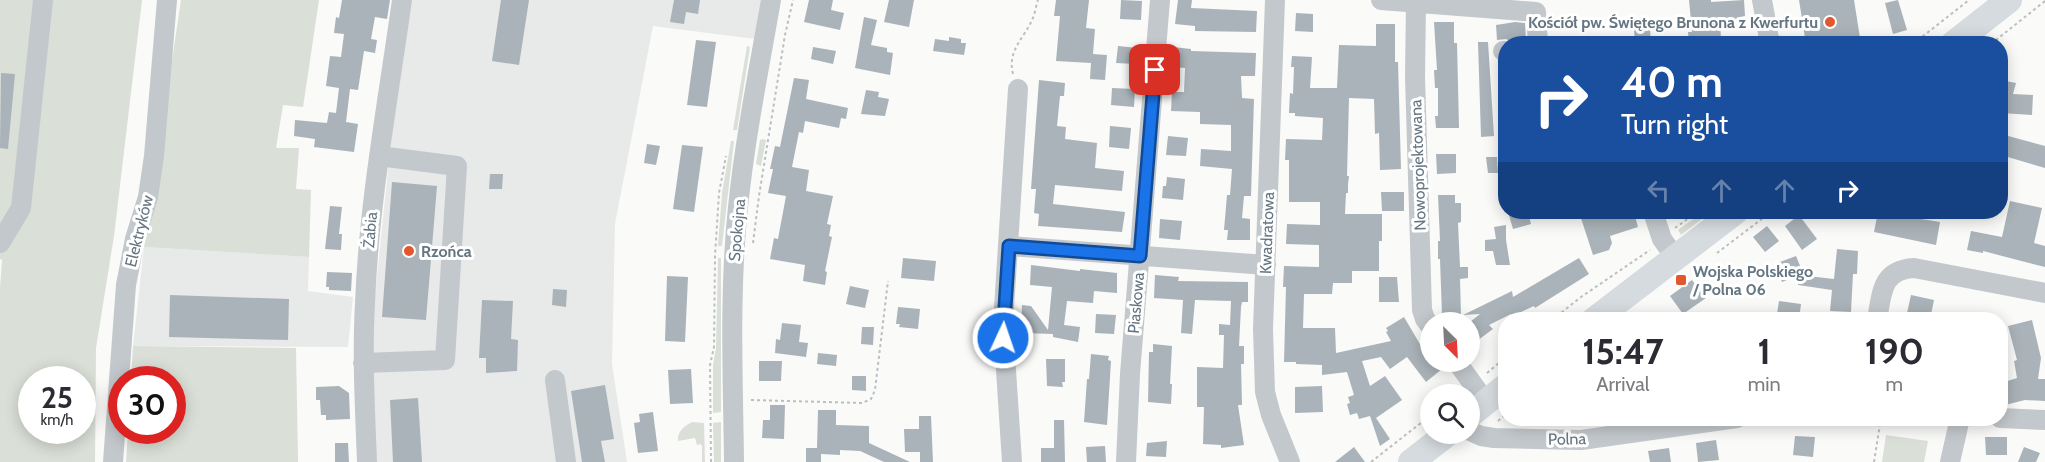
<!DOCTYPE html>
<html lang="en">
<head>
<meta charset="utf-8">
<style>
  body { margin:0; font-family:Cabin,sans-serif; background:#f7f7f7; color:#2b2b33; height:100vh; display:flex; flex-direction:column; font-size:22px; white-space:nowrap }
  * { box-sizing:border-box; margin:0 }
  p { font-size:20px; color:#7c7c81 }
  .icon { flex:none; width:33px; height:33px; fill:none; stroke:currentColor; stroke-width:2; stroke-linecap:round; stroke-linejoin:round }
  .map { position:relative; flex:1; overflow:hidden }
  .sheet { position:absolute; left:1498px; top:312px; width:510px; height:114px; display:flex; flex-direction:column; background:#fff; border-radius:24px; box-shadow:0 3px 15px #0003 }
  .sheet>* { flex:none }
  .banner { position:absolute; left:1498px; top:36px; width:510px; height:183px; border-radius:24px; box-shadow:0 3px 15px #0003; background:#1a4fa0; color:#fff; overflow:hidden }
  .needle { width:39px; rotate:156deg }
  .fabs { position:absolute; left:1420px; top:312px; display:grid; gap:12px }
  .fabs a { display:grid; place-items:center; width:60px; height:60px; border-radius:50%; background:#fff; box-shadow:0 3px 15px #0003; font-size:30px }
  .speed { position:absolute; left:18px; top:366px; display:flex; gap:12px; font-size:30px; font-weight:700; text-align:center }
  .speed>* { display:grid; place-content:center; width:78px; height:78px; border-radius:50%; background:#fff; box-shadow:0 3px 15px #0003; line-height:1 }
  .speed small { font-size:15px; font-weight:400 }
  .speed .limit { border:9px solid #d22; background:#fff; color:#111 }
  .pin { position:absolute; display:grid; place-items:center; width:51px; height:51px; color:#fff; margin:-26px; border-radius:12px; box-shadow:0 3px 9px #0006 }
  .me { position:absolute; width:66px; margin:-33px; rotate:3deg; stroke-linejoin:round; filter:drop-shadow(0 0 4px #0008) }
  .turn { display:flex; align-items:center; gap:21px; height:126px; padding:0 24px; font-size:27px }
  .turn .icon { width:78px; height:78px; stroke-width:2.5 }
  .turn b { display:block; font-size:42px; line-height:51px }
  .lanes { display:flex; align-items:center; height:57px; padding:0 24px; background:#0003; justify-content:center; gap:30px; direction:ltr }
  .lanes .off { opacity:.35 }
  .eta { display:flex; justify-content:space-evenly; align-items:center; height:102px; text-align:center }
  .eta b { font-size:36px; font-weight:800; line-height:42px }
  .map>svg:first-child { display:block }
  .built { fill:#e8e9e9 }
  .green { fill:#dadfd7; fill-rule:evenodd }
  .building { fill:#aab3b9 }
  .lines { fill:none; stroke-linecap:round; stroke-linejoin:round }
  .path { stroke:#bbbfc2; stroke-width:2; stroke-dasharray:3 3; stroke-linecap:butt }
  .minor { stroke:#c3c8cc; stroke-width:20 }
  .major { stroke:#d6dbdf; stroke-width:26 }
  .route-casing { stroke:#114b97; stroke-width:15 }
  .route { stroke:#1a73e8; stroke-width:10 }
  .poi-dot { fill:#e4572e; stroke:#fff; stroke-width:2 }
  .labels { text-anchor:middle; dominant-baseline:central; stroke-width:6; stroke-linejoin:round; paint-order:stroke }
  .poi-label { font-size:16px; font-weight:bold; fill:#657683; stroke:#fff; text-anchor:start }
  .street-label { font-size:16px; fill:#657683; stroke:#fff }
</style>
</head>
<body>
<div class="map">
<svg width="2045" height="462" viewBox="0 0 2045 462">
  <rect width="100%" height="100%" fill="#fafaf8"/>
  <path class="built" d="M412 0H761L755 39 653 26 615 224 612 364 627 462H374L369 353 392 132Z
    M144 247 309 257 308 291 353 297 348 347 133 346Z"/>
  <path class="green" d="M0 0H142L114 236 96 348 95 462H0V288L2 260 0 259ZM32 380H82V430H32Z
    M181 0H319L303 107 283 105 276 148H299L296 189 311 190 309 257 144 247Z
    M747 46 750 47 737 130H733Z
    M763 139 766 140 761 166 756 164 760 140Z
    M731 141H734L722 246H718L722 193Z
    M1703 212H1711L1681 235 1678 230Z
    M718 258H721V412L713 413V365L716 348Z
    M133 346 296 348 298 462H126L128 431 172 430V380L131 379Z
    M692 422 704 423 705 462H702V446L701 444 697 445 695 438 678 441C677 431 685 426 692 422Z
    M721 422V462H714L713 423Z
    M1886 435 1928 441 1924 462H1882Z"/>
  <path class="building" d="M342 0H390L387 19 375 17 371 39 377 40 375 53 364 51 358 90 350 89 346 122 358 124 354 152 314 147 315 139 294 136 295 120 327 123 329 112 336 113 339 88 326 86 330 56 341 57 344 34 334 33 336 17 339 18Z
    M501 0H529L519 65 492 61Z
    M674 0H700L698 14 686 12 684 24 670 22Z
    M809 0H833L831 10 844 13 840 30 804 22Z
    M889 0H914L909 27 884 22Z
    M1056 0H1089L1086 28 1095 29 1093 54 1107 55 1105 80 1090 79 1091 63 1056 61 1060 16H1054Z
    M1121 0 1142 1 1141 20 1120 19Z
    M1178 0H1192L1191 8 1257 11 1256 32 1195 31V26L1175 24Z
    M1689 0H1711V2L1744 0 1745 16 1740 17V19L1720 21 1721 40 1706 41V44H1689L1688 32H1692Z
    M1799 0H1854L1861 44H1806Z
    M1898 0 1907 30 1893 34 1885 3Z
    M1296 13 1313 14V32L1295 31Z
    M864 17 877 20 871 45 887 48V52L893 53 890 75 855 68Z
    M1434 22H1454V43H1457L1459 128H1436L1435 116H1438V88H1435L1434 70H1437Z
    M1515 22 1525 23 1526 42 1514 43 1506 39 1497 40 1496 25Z
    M1376 24H1395V62H1398L1401 169 1380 170 1379 133 1375 134 1374 99 1349 98 1347 176H1349L1348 184V193H1346L1345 214H1382V241H1379V271H1352V283H1333L1332 294H1304L1303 328H1335L1336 353 1391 341 1386 332 1388 331 1386 328 1404 317 1427 356 1430 354 1431 356V362H1436L1442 369 1426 382 1407 357 1390 369 1381 357 1362 361 1370 386 1385 376 1402 400 1376 418 1390 439 1380 446 1370 416 1359 419 1357 413 1350 415 1347 404 1350 403 1348 397 1354 395 1347 372 1322 375V365L1296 364V362H1284L1286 287H1283L1284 266 1319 267V245L1286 244 1287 224 1320 225V202H1289V160H1285L1286 139 1322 140 1323 118 1295 116V113H1289L1290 93 1293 94 1294 67H1291L1292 56 1312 57 1310 88H1337L1339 45 1376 46Z
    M1650 29 1651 44H1635L1634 30Z
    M949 37 961 39V43H966L964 55 933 51 935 39 949 41Z
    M696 40 716 42 707 107 687 105Z
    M1478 42H1488L1494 136 1481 137Z
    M1118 46 1138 48 1136 64 1116 63Z
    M813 47 836 51 833 64 811 59Z
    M1173 47 1191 49V51L1256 53 1255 76H1241L1242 98 1254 99 1251 196H1244L1242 218 1250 219V240H1227L1228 230H1224L1227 195H1230L1232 169 1200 166 1201 149 1231 151V125L1200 124V112L1171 111 1172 92H1184L1185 68 1172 67Z
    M1 73 15 74 8 149 0 148Z
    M794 78 809 80 806 99 848 108 846 119 841 118 839 128 805 121 803 133 799 132 792 167 809 170 806 191 833 196 827 224 831 225 829 236 832 237 825 271 827 272 825 285 803 281 805 265 770 259 774 238 778 239 786 196 768 193 773 169H770L775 146 780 147Z
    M1039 80 1065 83 1064 96H1060L1057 126 1066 127 1065 139 1097 143 1095 168 1124 171 1122 191 1055 185 1053 204 1125 212 1122 232 1038 226 1039 214 1034 213 1036 189H1031Z
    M2001 80 2016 83 2013 94 2033 95 2032 115 2001 113Z
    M1112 88 1135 89 1134 107 1111 105Z
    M866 90 879 92 878 97 889 99 885 116 861 114Z
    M1110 126 1131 128 1129 149 1109 147Z
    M2001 134 2045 146V168L2001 155Z
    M1168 136 1188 138 1186 156 1166 155Z
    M647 144 660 146 656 165 644 163Z
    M682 145 703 147 694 212 673 209Z
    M1436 154H1456V173L1437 174Z
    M1486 157H1497L1498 173H1488Z
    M490 174H503L502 189H489Z
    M1167 177 1185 179 1183 200 1162 198 1163 186H1166Z
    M392 182 437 186 426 320 382 317Z
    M1381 192H1404V211H1382Z
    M1438 195H1455V203H1461V222L1458 223 1460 267H1468V278L1460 279 1461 315H1442L1440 259H1438V241H1440Z
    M2010 201 2042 208 2034 243 2045 246V267L1983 251V253L1967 250 1971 231 2002 237Z
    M330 206 342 207 339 234H342L341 250 325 249Z
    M1508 212H1528L1531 224 1513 229Z
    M1579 212H1614V215L1634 212 1638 227 1610 236 1612 243 1609 250 1593 255Z
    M1878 212 1940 222 1936 245 1874 232Z
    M1799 215 1817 239 1802 250 1785 226Z
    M1160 219 1182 221 1180 240 1159 238Z
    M1506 225V240L1510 265H1496L1493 251H1485V240L1496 239 1494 227Z
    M1767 226 1779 241 1765 252 1753 237Z
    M1837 249 1858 251 1857 274H1853L1851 312 1830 311 1832 290 1798 285 1799 275 1834 279Z
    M1796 256 1803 273 1782 282 1775 264Z
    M903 258 936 261 934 281 901 278Z
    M1579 258 1589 274 1535 308 1534 306 1512 316 1511 314 1489 325 1493 329 1470 346V322L1480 314 1463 315 1512 291 1513 297Z
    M1031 265 1080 271V269L1117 273V293L1094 291 1093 303 1067 301 1064 325 1080 327 1078 342 1053 337V334L1021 333 1022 305 1031 306 1048 330 1052 287 1030 285Z
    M327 272 352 273 351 291 329 290V287H326Z
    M1155 275 1179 277 1178 281 1248 282V302H1242L1241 307 1239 346H1244V364H1241L1242 405H1238L1244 445 1221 448V445L1203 444 1204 407H1197V367L1223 368 1224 335H1219V324L1230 325 1231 301 1195 300 1192 334 1181 333 1183 300 1154 298Z
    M667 276 688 277 685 342 665 341Z
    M1379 277H1397L1399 302H1379Z
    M1692 280 1706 298 1683 314 1670 296Z
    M850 286 869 290 865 308 846 304Z
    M553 289 567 290 566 307 552 305Z
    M170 295 289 299 288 340 169 337Z
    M1911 295 1934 300 1930 320H1912L1913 314 1907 313Z
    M482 300 513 301 511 339 518 340 517 371 486 373V358H479Z
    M1779 301 1801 304 1799 320H1776Z
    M898 307 920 309 918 329 899 327 900 324H896Z
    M1096 314 1116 315 1114 334 1095 333Z
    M2032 320 2041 358 2038 379H2045V401L2025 400 2001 406V383L2017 378 2014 361 2017 360 2008 326Z
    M782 323 801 325 799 342 808 343 806 357 775 353 776 339 780 340Z
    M862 327H874L873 345 861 344Z
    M1153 344 1172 346 1170 384H1172L1171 404 1148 402 1149 352H1153Z
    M818 353 837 355 836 366 817 364Z
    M1091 354 1109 356 1108 360 1111 361 1107 425 1084 422 1087 379H1089Z
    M1046 359H1065V382H1062L1063 387 1047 386Z
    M759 361H782L781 381H759Z
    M691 369 693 403 670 404 668 370Z
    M852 376H866V391L852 390Z
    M605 385 614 439 601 441 605 462H582L571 391Z
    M339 386 349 393 350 419 326 420V415H321L320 400H316V387Z
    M1322 386 1323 412 1295 413V387Z
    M418 398 422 462H393L390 400Z
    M770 405H785L784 439 762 438 763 420H770Z
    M818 410H836V425L869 426V443L910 462H884L860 451 840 450V455L821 454V462H806V448H817Z
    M653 412 658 451 638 453 634 423 640 422 639 414Z
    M919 416H931L933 462H920V452H905L904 429H919Z
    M1054 420H1064L1065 462H1041V448H1054Z
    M1795 436 1815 437 1813 457 1793 455Z
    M1985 437H2007V455H1986Z
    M1716 440 1719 460 1698 462 1696 443Z
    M1167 441 1166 457 1146 456 1147 443Z
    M335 443H348L349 462H335Z
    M1105 446 1106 462H1087L1086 447Z
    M1354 447 1365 462H1335Z
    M2024 447 2040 453 2036 462H2018Z
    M1669 448 1671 462H1650L1648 451Z"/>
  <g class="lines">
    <path class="path" d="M1913 44 1969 0
      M1991 44 2045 1
      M1013 74C1007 50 1024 39 1033 18 1035 13 1036 6 1038 0
      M1675 228 1697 212
      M753 243 759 196 785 35 793 0
      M1717 253 1771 212
      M1552 320 1581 297 1650 250
      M1487 373 1506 357
      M751 400 862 403 871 399 875 390 888 281
      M1905 418 1941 422
      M1498 421 1506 414
      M1752 422 1792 418
      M711 462 710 365 714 347 715 256 719 193 726 156
      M1371 462 1431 415
      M1874 462 1881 418"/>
    <path class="minor" d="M1275 0 1263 329 1265 392 1271 415 1290 462
      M1381 0 1536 12 1538 44
      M1416 0 1415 77 1422 310 1425 319 1431 327
      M1762 0 1770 44
      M1503 51H1506
      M1653 212 1662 239 1675 257
      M0 243 21 208 43 0
      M1009 246 1266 265
      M1877 320C1882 293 1881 270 1914 268L2045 293
      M1457 362 1485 401
      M363 363 445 360 457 166 379 156
      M555 380 566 462
      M2000 418 2045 420
      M1470 431 1481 436 1494 438 1581 440 1737 418
      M113 462 126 285 135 239 148 197 154 156 167 0
      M367 462C365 409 362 356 365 303 369 201 388 101 402 0
      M734 462C733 377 729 292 738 207 745 138 759 69 771 0
      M1012 462 1003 324 1018 89
      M1126 462 1130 374 1160 0
      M1950 462 1960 418"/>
    <path class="major" d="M1953 44 2009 0
      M1594 320 1735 212
      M1470 415 1506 386
      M1411 462 1447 434"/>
  </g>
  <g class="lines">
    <defs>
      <path id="route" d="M1003 338 1009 246 1140 256 1155 70"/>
    </defs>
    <use href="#route" class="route-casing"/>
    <use href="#route" class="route"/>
  </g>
  <g class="poi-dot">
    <circle cx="1830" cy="22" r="6"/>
    <circle cx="409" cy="251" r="6"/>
    <rect x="1675" y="274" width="12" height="12" rx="3"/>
  </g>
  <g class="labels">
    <g class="poi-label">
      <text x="1818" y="22" text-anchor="end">Kościół pw. Świętego Brunona z Kwerfurtu</text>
      <text x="421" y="251">Rzońca</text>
      <text x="1693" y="271">Wojska Polskiego<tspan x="1693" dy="18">/ Polna 06</tspan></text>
    </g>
    <g class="street-label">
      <text transform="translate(1418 165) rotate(-92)">Nowoprojektowana</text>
      <text transform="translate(370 230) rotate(-85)">Żabia</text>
      <text transform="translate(737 230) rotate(-85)">Spokojna</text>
      <text transform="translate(139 231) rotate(-76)">Elektryków</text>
      <text transform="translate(1267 233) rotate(-88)">Kwadratowa</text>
      <text transform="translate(1136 303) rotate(-85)">Piaskowa</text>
      <text transform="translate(1567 439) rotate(-1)">Polna</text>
    </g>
  </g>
</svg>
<div class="fabs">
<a><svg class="needle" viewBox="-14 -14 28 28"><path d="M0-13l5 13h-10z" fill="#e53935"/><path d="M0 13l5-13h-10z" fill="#7c7c81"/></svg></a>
<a><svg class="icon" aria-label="search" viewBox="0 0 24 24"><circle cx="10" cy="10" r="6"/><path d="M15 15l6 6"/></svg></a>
</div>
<div class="speed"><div>25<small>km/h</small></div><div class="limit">30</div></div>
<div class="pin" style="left:1155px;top:70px;background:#d93025"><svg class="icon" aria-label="arrive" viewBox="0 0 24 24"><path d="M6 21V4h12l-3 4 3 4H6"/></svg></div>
<svg class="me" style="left:1003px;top:338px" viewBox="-20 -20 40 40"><circle r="17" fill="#1a73e8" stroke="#fff" stroke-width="3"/><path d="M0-11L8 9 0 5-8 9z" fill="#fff"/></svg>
<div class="banner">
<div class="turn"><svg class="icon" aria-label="right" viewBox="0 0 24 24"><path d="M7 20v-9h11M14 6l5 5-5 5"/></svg><div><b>40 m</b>Turn right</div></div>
<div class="lanes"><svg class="icon off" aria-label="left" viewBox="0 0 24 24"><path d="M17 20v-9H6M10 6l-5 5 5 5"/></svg><svg class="icon off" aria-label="ahead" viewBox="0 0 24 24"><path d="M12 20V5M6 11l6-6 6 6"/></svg><svg class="icon off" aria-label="ahead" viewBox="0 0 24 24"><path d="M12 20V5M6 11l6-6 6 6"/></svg><svg class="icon" aria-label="right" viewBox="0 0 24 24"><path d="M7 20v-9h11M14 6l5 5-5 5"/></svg></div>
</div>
<section class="sheet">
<div class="eta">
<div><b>15:47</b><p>Arrival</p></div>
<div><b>1</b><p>min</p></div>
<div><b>190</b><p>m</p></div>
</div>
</section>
</div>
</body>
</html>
